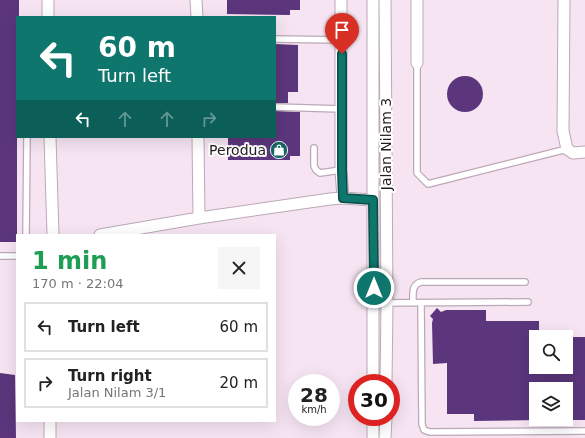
<!DOCTYPE html>
<html lang="en">
<head>
<meta charset="utf-8">
<style>
  body { margin:0; font-family:"DejaVu Sans",sans-serif; background:#f6f6f6; color:#222; height:100vh; display:flex; flex-direction:column; font-size:15px; white-space:nowrap }
  * { box-sizing:border-box; margin:0 }
  p { font-size:13px; color:#767676 }
  .icon { flex:none; width:22px; height:22px; fill:none; stroke:currentColor; stroke-width:2; stroke-linecap:round; stroke-linejoin:round }
  .map { position:relative; flex:1; overflow:hidden }
  .side { position:absolute; left:16px; top:234px; width:260px; height:188px; display:flex; flex-direction:column; background:#fff; border-radius:0px; box-shadow:0 4px 16px #0002 }
  .side>* { flex:none }
  .guide { position:absolute; left:16px; top:16px; width:260px; height:122px; border-radius:0px; box-shadow:0 4px 16px #0002; background:#0f766e; color:#fff; overflow:hidden }
  .controls { position:absolute; left:529px; top:330px; display:grid; gap:8px }
  .controls a { display:grid; place-items:center; width:44px; height:44px; border-radius:0px; background:#fff; box-shadow:0 4px 16px #0002; font-size:20px }
  .speed { position:absolute; left:288px; top:374px; display:flex; gap:8px; font-size:20px; font-weight:700; text-align:center }
  .speed>* { display:grid; place-content:center; width:52px; height:52px; border-radius:50%; background:#fff; box-shadow:0 4px 16px #0002; line-height:1 }
  .speed small { font-size:10px; font-weight:400 }
  .speed .limit { border:6px solid #d22; background:#fff; color:#111 }
  .pin { position:absolute; display:grid; place-items:center; width:34px; height:34px; color:#fff; margin:-41px -17px; border-radius:50% 50% 50% 0; rotate:-45deg; box-shadow:0 0 4px #0007 }
  .pin .icon { rotate:45deg }
  .me { position:absolute; width:44px; margin:-22px; rotate:0deg; stroke-linejoin:round; filter:drop-shadow(0 0 3px #0008) }
  .turn { display:flex; align-items:center; gap:14px; height:84px; padding:0 16px; font-size:18px }
  .turn .icon { width:52px; height:52px; stroke-width:2.5 }
  .turn b { display:block; font-size:28px; line-height:34px }
  .lanes { display:flex; align-items:center; height:38px; padding:0 16px; background:#0003; justify-content:center; gap:20px; direction:ltr }
  .lanes .off { opacity:.35 }
  .round { display:grid; place-items:center; flex:none; width:42px; height:42px; border-radius:0px; background:#f6f6f6 }
  .summary { display:flex; align-items:center; justify-content:space-between; height:68px; padding:0 16px }
  h1 { font-size:24px; font-weight:800; line-height:30px; color:#1e9e55 }
  ul { padding:0; list-style:none }
  li { display:flex; align-items:center; gap:12px; height:50px; margin:0 8px 6px; padding:0 8px; border:2px solid #e0e0e0; border-radius:0px }
  li div { flex:1 }
  li b { display:block; font-size:15px }
  li em { font-style:normal }
  .map>svg:first-child { display:block }
  .building { fill:#5b367c }
  .lines { fill:none; stroke-linecap:round; stroke-linejoin:round }
  .lane-casing { stroke:#bba9b7; stroke-width:8 }
  .street-casing { stroke:#bba9b7; stroke-width:13 }
  .lane { stroke:#fff; stroke-width:5.5 }
  .street { stroke:#fff; stroke-width:11 }
  .route-casing { stroke:#0a4d48; stroke-width:10 }
  .route { stroke:#0f766e; stroke-width:7 }
  .labels { text-anchor:middle; dominant-baseline:central; stroke-width:4; stroke-linejoin:round; paint-order:stroke }
  .street-label { font-size:14px; fill:#231d22; stroke:#fff }
  .poi-label { font-size:14px; fill:#231d22; stroke:#fff; text-anchor:end }
</style>
</head>
<body>
<div class="map">
<svg width="585" height="438" viewBox="0 0 585 438">
  <rect width="100%" height="100%" fill="#f6e4f2"/>
  <path class="building" d="M0 0H19V17H17V242H0Z
    M227 0H300V10H290V15L227 14Z
    M275 44 298 45V92H288V103H275Z
    M447 94a18 18 0 1 1 36 0a18 18 0 1 1-36 0Z
    M275 111 300 112V156H290V160H228V137H275Z
    M437 308 441 312 446 310H486V321H539V337H536V367H566V337H585V420H566V389H536V420L474 421V414H447V363L433 364 432 323 433 319 430 316Z
    M0 373 15 375 16 438H0Z"/>
  <g class="lines">
    <defs>
      <path id="lane" d="M275 39 341 40
        M417 63V173L428 184 567 149
        M275 107 341 109
        M314 148V166L316 170 320 173 341 170
        M26 235 27 137
        M0 256H17
        M374 303 528 302
        M413 303C413 294 411 285 421 282H525
        M421 303 422 424 424 430 430 432 585 431"/>
      <path id="street" d="M48 0V17
        M196 0 197 17
        M341 0V170L343 198
        M373 0V383
        M385 0 387 303 386 383
        M417 0V63
        M564 0 563 131 567 149 573 153 585 152
        M50 137 53 235
        M198 137 199 218
        M100 235 199 218 330 199 343 198 373 200
        M50 438V421
        M373 438V417
        M385 438 386 417"/>
    </defs>
    <use href="#lane" class="lane-casing"/>
    <use href="#street" class="street-casing"/>
    <use href="#lane" class="lane"/>
    <use href="#street" class="street"/>
  </g>
  <g class="lines">
    <defs>
      <path id="route" d="M342 54V170L343 198 373 200 374 288"/>
    </defs>
    <use href="#route" class="route-casing"/>
    <use href="#route" class="route"/>
  </g>
  <defs>
    <symbol id="shop-disc" viewBox="-11 -11 22 22"><circle r="9.5" fill="#176566" stroke="#fff"/><path d="M-5-2.5h2.3a2.7 3.5 0 0 1 5.4 0H5L5.5 6h-11ZM-1.5-2.5h3a1.5 2.3 0 0 0-3 0Z" fill="#fff"/></symbol>
  </defs>
  <g fill-rule="evenodd">
    <use href="#shop-disc" x="269" y="140" width="20" height="20"/>
  </g>
  <g class="labels">
    <g class="street-label">
      <text transform="translate(386 144) rotate(-90)">Jalan Nilam 3</text>
    </g>
    <g class="poi-label">
      <text x="266" y="150">Perodua</text>
    </g>
  </g>
</svg>
<div class="controls">
<a><svg class="icon" aria-label="search" viewBox="0 0 24 24"><circle cx="10" cy="10" r="6"/><path d="M15 15l6 6"/></svg></a>
<a><svg class="icon" aria-label="layers" viewBox="0 0 24 24"><path d="M12 4l9 5-9 5-9-5zM3 14l9 5 9-5"/></svg></a>
</div>
<div class="speed"><div>28<small>km/h</small></div><div class="limit">30</div></div>
<div class="pin" style="left:342px;top:54px;background:#d93025"><svg class="icon" aria-label="arrive" viewBox="0 0 24 24"><path d="M6 21V4h12l-3 4 3 4H6"/></svg></div>
<svg class="me" style="left:374px;top:288px" viewBox="-20 -20 40 40"><circle r="17" fill="#0f766e" stroke="#fff" stroke-width="3"/><path d="M0-11L8 9 0 5-8 9z" fill="#fff"/></svg>
<div class="guide">
<div class="turn"><svg class="icon" aria-label="left" viewBox="0 0 24 24"><path d="M17 20v-9H6M10 6l-5 5 5 5"/></svg><div><b>60 m</b>Turn left</div></div>
<div class="lanes"><svg class="icon" aria-label="left" viewBox="0 0 24 24"><path d="M17 20v-9H6M10 6l-5 5 5 5"/></svg><svg class="icon off" aria-label="ahead" viewBox="0 0 24 24"><path d="M12 20V5M6 11l6-6 6 6"/></svg><svg class="icon off" aria-label="ahead" viewBox="0 0 24 24"><path d="M12 20V5M6 11l6-6 6 6"/></svg><svg class="icon off" aria-label="right" viewBox="0 0 24 24"><path d="M7 20v-9h11M14 6l5 5-5 5"/></svg></div>
</div>
<section class="side">
<div class="summary"><div><h1>1 min</h1><p>170 m · 22:04</p></div><a class="round"><svg class="icon" aria-label="close" viewBox="0 0 24 24"><path d="M6 6l12 12M18 6L6 18"/></svg></a></div>
<ul>
<li><svg class="icon" aria-label="left" viewBox="0 0 24 24"><path d="M17 20v-9H6M10 6l-5 5 5 5"/></svg><div><b>Turn left</b></div><em>60 m</em></li>
<li><svg class="icon" aria-label="right" viewBox="0 0 24 24"><path d="M7 20v-9h11M14 6l5 5-5 5"/></svg><div><b>Turn right</b><p>Jalan Nilam 3/1</p></div><em>20 m</em></li>
</ul>
</section>
</div>
</body>
</html>
